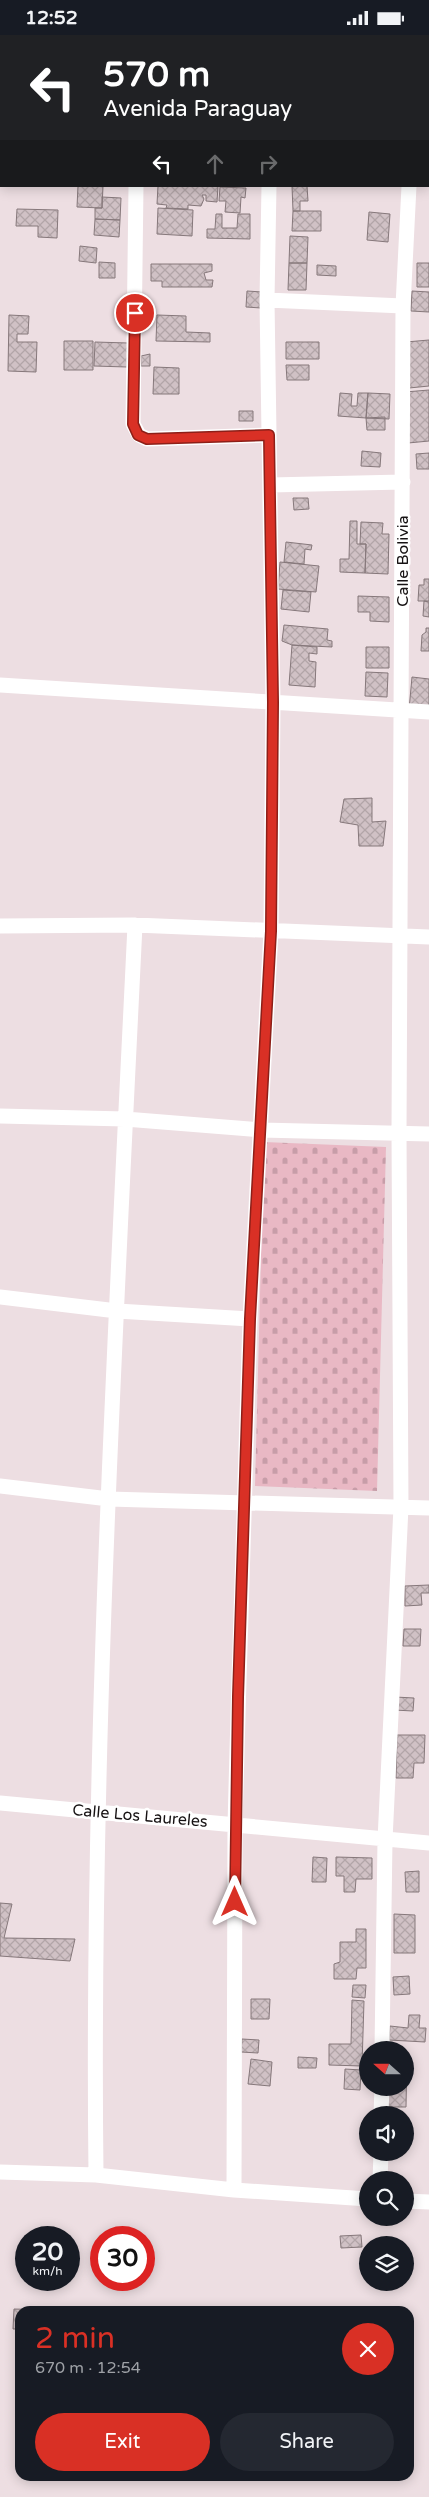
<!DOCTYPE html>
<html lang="en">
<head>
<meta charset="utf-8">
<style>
  body { margin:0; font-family:"Varela Round",sans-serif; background:#242831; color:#f1f3f6; height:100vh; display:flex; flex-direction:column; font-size:19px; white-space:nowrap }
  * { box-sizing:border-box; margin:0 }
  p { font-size:16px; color:#9ea1a6 }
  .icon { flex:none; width:28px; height:28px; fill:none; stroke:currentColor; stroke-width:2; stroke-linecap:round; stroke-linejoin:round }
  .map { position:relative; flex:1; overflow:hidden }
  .sheet { position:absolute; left:15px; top:2271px; width:399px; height:175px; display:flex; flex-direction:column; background:#171b24; border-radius:15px; box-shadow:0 2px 12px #0003 }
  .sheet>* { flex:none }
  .banner { position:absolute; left:0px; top:0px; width:430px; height:152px; box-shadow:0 2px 12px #0003; background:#202124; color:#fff; overflow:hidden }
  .needle { width:32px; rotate:291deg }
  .tools { position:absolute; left:359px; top:2006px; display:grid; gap:10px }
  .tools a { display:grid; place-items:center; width:55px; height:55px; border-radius:50%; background:#171b24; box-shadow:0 2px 12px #0003; font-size:25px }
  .speed { position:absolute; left:15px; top:2191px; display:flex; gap:10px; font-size:25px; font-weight:700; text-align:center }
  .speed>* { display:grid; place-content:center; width:65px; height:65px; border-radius:50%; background:#171b24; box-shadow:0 2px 12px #0003; line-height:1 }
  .speed small { font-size:12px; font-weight:400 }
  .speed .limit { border:8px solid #d22; background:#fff; color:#111 }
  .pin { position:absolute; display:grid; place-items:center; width:42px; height:42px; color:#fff; margin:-21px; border:2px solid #fff; border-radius:50%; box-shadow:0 1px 5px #0007 }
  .me { position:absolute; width:55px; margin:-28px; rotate:0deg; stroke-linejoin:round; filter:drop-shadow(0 0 4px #0008) }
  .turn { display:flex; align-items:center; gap:18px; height:105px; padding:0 20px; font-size:22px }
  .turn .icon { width:65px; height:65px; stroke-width:2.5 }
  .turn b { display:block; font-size:35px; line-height:42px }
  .lanes { display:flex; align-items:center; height:48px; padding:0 20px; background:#0003; justify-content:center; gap:25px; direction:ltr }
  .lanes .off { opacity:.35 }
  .round { display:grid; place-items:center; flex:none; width:52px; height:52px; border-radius:26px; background:#242831 }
  .overview { display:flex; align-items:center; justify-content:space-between; height:85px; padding:0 20px }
  h1 { font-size:30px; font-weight:600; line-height:38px; color:#d93025 }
  .action { display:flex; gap:10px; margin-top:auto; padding:10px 20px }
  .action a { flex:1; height:58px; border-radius:30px; background:#d93025; color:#fff; font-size:20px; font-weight:600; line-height:58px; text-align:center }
  .action a+a { background:#242831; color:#f1f3f6 }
  .status { display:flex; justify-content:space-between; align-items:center; height:35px; padding:0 25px; background:#171b24; direction:ltr }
  .status svg { height:14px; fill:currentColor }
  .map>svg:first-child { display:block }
  .cemetery { fill:url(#cemetery-stones) }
  .building { fill:url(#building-cross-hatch); stroke:#86787b }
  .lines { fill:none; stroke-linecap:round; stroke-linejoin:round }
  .street { stroke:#fff; stroke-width:15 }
  .route-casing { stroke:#8d1f18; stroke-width:12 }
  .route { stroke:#d93025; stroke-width:9 }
  .labels { text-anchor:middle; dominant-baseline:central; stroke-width:5; stroke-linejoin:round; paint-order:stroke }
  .street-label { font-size:16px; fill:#161213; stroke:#fff }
</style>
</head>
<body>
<div class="status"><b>12:52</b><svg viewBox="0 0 49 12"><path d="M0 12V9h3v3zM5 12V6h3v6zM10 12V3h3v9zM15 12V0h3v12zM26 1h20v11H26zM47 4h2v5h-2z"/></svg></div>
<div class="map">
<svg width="429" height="2462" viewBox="0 0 429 2462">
  <defs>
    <pattern id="cemetery-stones" width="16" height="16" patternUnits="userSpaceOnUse" patternTransform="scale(1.25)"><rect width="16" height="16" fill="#e9b8c4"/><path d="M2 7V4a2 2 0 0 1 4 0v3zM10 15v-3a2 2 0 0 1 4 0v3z" fill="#c79da8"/></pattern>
    <pattern id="building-cross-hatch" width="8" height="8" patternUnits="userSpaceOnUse" patternTransform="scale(1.25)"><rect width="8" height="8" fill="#d0c1c5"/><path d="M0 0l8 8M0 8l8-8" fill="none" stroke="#b2a5a8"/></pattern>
  </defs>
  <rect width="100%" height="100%" fill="#eddee2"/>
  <path class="cemetery" d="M264 1107 386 1112 377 1456 255 1451Z"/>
  <path class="building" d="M15 0H77V1H15Z
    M78 151H103L102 173 77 172Z
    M158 151H218L217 167 206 166V160H202L204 164 201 171 188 170V174L166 173 167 170 157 169Z
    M292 151H307L308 166H300V176H293Z
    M220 152 246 153 245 163 241 162 240 178 225 177 226 166H219Z
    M102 162 121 163 120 185 95 184V173H102Z
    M158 173 193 175 192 201 157 199Z
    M17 174 58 175 57 203 38 202V191H16Z
    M293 176H321V196H292Z
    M369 177 390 179 388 207 367 205Z
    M216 179H222V193H237L238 179H250V204L207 203V194H215Z
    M95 184 120 185 119 202 94 200Z
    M290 201 308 202 307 228H289Z
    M80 211 97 213 96 228 79 226Z
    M99 227 115 228V243H99Z
    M289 228H307L306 255H288Z
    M417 228H429V252H417Z
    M151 229H212V236L204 238 206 245H213L212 252H162V246H151Z
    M317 230 336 231V241L317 240Z
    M247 256 262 257 261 273 246 272Z
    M412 256 429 257V277L411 276Z
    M9 280 29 281 28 299H17V307H37L36 337 8 336Z
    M157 280 186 281V297L210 298V307L156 306Z
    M429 305V351L409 353 406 307Z
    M64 306H93V335H64Z
    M95 307 128 308 127 332 94 331Z
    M286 307H319V324H286Z
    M150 319V331H141V321Z
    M286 330H309V345H287Z
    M154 332 179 333V359H153Z
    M429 355V406L408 408 405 357Z
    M340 358 352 359 351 371H357L358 358H368L366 383 338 381Z
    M368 358 390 359 389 384 366 383Z
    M239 376H253V386H239Z
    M385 382V395H367L366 383Z
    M362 416 381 418 380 432 361 431Z
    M429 418V434H417L416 419Z
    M293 463H308L309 474 294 475Z
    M350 486H357V509H366L365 538 340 537V524H349Z
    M361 487 383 488 382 499H389L388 539 365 538 366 509H360Z
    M286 507 312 510 311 515 305 514 304 529 284 527Z
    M280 527 319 531 316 557 278 554Z
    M424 544H429V566H418L419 550H424Z
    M283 555 311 557 309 577 281 574Z
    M358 561 389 562V587L370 586V577H358Z
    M424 566 429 567V582L423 581Z
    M284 590 328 594 327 605 332 606V612L292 610 282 606Z
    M426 593H429V616H421L422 600 426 597Z
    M292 610 317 612V619L309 618V626L316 627 315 652 289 650Z
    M366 612H389V633H366Z
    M366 637 388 638 387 662 365 661Z
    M412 642 429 644V676L409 675Z
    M372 763V787L386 786 383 811H359L358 790 340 787 344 764Z
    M429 1550V1558H421L422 1570 405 1571V1551Z
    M404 1594H421L420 1611H403Z
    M395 1662 414 1663 413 1676 394 1675Z
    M397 1700H425L424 1728H414L413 1743H396Z
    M313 1822 327 1823 326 1847H312Z
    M336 1822 372 1823V1844H356L355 1857H344V1841H336Z
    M419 1836V1857H406L405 1837Z
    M0 1868 12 1869 4 1903 75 1904 70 1926 0 1921Z
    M394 1879 415 1880V1918H394Z
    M356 1894H366V1933H357L356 1944H334V1929L340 1927V1907H356Z
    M409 1941 410 1959 394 1960 393 1942Z
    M353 1950H366L365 1963 352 1962Z
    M251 1964H270L269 1984H251Z
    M352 1965 364 1966 362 2031 329 2030V2009H351Z
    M409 1980H420L419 1993H426L425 2007 389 2005 390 1991 408 1993Z
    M242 2004 259 2005 258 2018 241 2017Z
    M405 2020H407L406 2072H388V2052H405Z
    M298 2022 317 2023 316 2033H298Z
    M251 2024 272 2027 270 2051 248 2049Z
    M345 2034 361 2035 360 2055 344 2054Z
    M361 2200 362 2212 341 2213 340 2201Z
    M14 2274 48 2275V2276H20V2294H13Z"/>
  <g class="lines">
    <path class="street" d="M140 1V0
      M271 1V0
      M418 1V0
      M0 98H1
      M136 151 133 389 139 400 147 404 269 400
      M267 265 403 271
      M270 450 403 447
      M0 650 429 677
      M0 891 135 890 429 902
      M0 1081 125 1084 261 1095 429 1099
      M0 1262 117 1276 250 1284
      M0 1451 109 1464 429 1473
      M0 1768 429 1808
      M382 2015 385 1805 401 1472 399 1097 403 271 409 151
      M381 2080 382 2052
      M0 2137 96 2140 234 2155 368 2164
      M96 2140C91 1723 115 1307 135 890
      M380 2145 381 2118
      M234 2155 235 1790 239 1644 250 1284 271 896 273 667 267 265 269 151
      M405 2166 429 2167"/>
  </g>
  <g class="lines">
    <defs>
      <path id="route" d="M135 278 133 389 138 400 147 404 269 400 273 667 271 896 250 1284 238 1662 235 1867"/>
    </defs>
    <use href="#route" class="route-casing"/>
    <use href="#route" class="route"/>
  </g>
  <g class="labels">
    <g class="street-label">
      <text transform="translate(403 526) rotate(-90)">Calle Bolivia</text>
      <text transform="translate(140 1781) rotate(5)">Calle Los Laureles</text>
    </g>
  </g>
</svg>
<div class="tools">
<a><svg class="needle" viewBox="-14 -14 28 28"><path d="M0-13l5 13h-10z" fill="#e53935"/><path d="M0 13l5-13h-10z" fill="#9ea1a6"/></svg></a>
<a><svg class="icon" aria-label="sound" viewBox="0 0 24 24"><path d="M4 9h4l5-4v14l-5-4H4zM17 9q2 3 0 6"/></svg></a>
<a><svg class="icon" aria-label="search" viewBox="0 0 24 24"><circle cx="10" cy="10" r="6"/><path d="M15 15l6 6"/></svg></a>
<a><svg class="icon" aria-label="layers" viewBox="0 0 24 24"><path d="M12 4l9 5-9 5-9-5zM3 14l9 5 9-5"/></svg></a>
</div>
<div class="speed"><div>20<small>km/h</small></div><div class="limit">30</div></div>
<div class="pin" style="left:135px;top:278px;background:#d93025"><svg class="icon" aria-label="arrive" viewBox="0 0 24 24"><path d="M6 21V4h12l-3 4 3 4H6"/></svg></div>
<svg class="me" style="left:235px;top:1867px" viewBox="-20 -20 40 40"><path d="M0-17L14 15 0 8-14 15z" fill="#d93025" stroke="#fff" stroke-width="4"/></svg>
<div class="banner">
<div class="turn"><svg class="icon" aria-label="left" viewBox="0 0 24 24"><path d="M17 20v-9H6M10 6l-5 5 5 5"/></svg><div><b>570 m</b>Avenida Paraguay</div></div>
<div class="lanes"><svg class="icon" aria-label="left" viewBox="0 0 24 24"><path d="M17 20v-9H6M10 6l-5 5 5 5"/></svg><svg class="icon off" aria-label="ahead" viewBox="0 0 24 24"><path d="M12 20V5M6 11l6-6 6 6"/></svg><svg class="icon off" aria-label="right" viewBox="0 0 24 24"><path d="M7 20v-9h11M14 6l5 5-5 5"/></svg></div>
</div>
<section class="sheet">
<div class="overview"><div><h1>2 min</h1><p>670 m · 12:54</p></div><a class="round" style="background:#d93025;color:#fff"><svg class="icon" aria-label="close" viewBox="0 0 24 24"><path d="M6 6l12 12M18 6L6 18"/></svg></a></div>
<div class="action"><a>Exit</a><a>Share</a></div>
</section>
</div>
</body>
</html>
